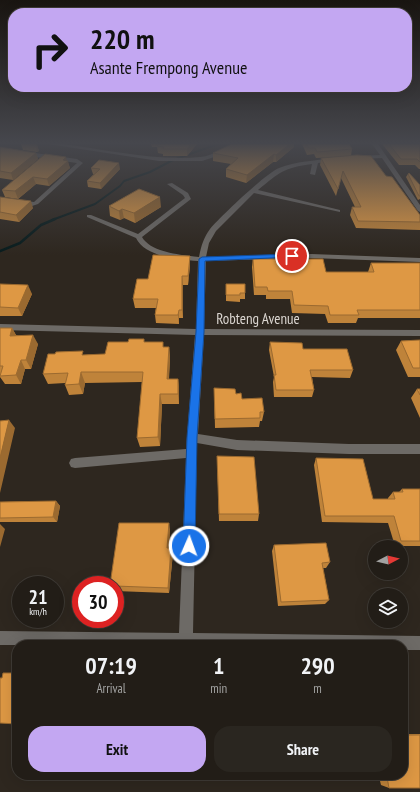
<!DOCTYPE html>
<html lang="en">
<head>
<meta charset="utf-8">
<style>
  body { margin:0; font-family:"PT Sans Narrow",sans-serif; background:#2a2620; color:#f1f3f6; height:100vh; display:flex; flex-direction:column; font-size:15px; white-space:nowrap }
  * { box-sizing:border-box; margin:0 }
  p { font-size:13px; color:#a2a2a1 }
  .icon { flex:none; width:22px; height:22px; fill:none; stroke:currentColor; stroke-width:2; stroke-linecap:round; stroke-linejoin:round }
  .map { position:relative; flex:1; overflow:hidden }
  .side { position:absolute; left:12px; top:640px; width:396px; height:140px; display:flex; flex-direction:column; background:#221d17; border-radius:16px; box-shadow:0 4px 16px #0002,0 0 0 1px #3f3b36 }
  .side>* { flex:none }
  .banner { position:absolute; left:8px; top:8px; width:404px; height:84px; border-radius:16px; box-shadow:0 4px 16px #0002,0 0 0 1px #3f3b36; background:#c3a7f2; color:#111; overflow:hidden }
  .needle { width:26px; rotate:83deg }
  .buttons { position:absolute; left:368px; top:540px; display:grid; gap:8px }
  .buttons a { display:grid; place-items:center; width:40px; height:40px; border-radius:50%; background:#221d17; box-shadow:0 4px 16px #0002,0 0 0 1px #3f3b36; font-size:20px }
  .speed { position:absolute; left:12px; top:576px; display:flex; gap:8px; font-size:20px; font-weight:700; text-align:center }
  .speed>* { display:grid; place-content:center; width:52px; height:52px; border-radius:50%; background:#221d17; box-shadow:0 4px 16px #0002,0 0 0 1px #3f3b36; line-height:1 }
  .speed small { font-size:10px; font-weight:400 }
  .speed .limit { border:6px solid #d22; background:#fff; color:#111 }
  .pin { position:absolute; display:grid; place-items:center; width:34px; height:34px; color:#fff; margin:-17px; border:2px solid #fff; border-radius:50%; box-shadow:0 1px 4px #0007 }
  .me { position:absolute; width:44px; margin:-22px; rotate:2deg; stroke-linejoin:round; filter:drop-shadow(0 0 3px #0008) }
  .turn { display:flex; align-items:center; gap:14px; height:84px; padding:0 16px; font-size:18px }
  .turn .icon { width:52px; height:52px; stroke-width:2.5 }
  .turn b { display:block; font-size:28px; line-height:34px }
  .eta { display:flex; justify-content:space-evenly; align-items:center; height:68px; text-align:center }
  .eta b { font-size:24px; font-weight:700; line-height:28px }
  .action { display:flex; gap:8px; margin-top:auto; padding:8px 16px }
  .action a { flex:1; height:46px; border-radius:16px; background:#c3a7f2; color:#111; font-size:16px; font-weight:700; line-height:46px; text-align:center }
  .action a+a { background:#2a2620; color:#f1f3f6 }
  .map>svg:first-child { display:block }
  .lines { fill:none; stroke-linecap:round; stroke-linejoin:round }
  .stream-far1 { stroke:#081c1d; stroke-width:2 }
  .stream { stroke:#081c1d; stroke-width:2.5 }
  .minor { fill:#6d6a66; fill-rule:evenodd }
  .wall { fill:#bf833a }
  .shaded-wall { fill:#9b6a30 }
  .building { fill:#de9844; stroke:#9b6a30 }
  .route { fill:#1a73e8; stroke:#114b97 }
  .labels { text-anchor:middle; dominant-baseline:central; stroke-width:4; stroke-linejoin:round; paint-order:stroke }
  .street-label { font-size:15px; fill:#dad5d0; stroke:#2e271f }
</style>
</head>
<body>
<div class="map">
<svg width="420" height="792" viewBox="0 0 420 792">
  <rect width="100%" height="100%" fill="#2e271f"/>
  <g class="lines">
    <path class="stream-far1" d="M52 220 95 204 120 186 124 181 150 172 173 160 218 144"/>
    <path class="stream" d="M0 251 20 243 41 225 55 219"/>
    <path class="minor" d="M48 144H63C108 150 155 161 200 157 215 156 226 144 241 144L217 156 202 161H159Z
      M372 144H378L420 205V212L418 211 382 158 357 159V157L359 156 380 155Z
      M0 148 77 159 83 163 38 204 32 206 0 202V198L34 202 77 163 0 152Z
      M333 158 336 160 335 161 318 163 315 175 310 174 312 164C283 168 280 172 258 190L340 210V212L254 193 216 231 209 243 206 257 311 254 420 258V262L311 258 206 261 204 329 420 330V336L204 335 198 434 237 440 349 444H420V454H349L237 450 197 443 193 633 420 636V650H403V645H0V631L179 633 186 458 75 468 71 467 69 463 71 459 75 458 186 449 195 335 0 330V324L196 329 198 261C180 260 145 257 136 238L87 217V215H91L138 234 185 198 183 195 167 184 172 183 188 193 191 199 142 237C151 253 183 255 199 257 201 246 204 237 210 229 221 216 265 174 279 168 296 161 315 161 333 158Z"/>
  </g>
  <path class="wall" d="M21 144 37 145 39 151 37 152 23 150Z
    M151 144H197L187 156H163V154L158 153 157 147H152Z
    M302 144H349L352 149 351 156 316 158 314 154 307 155Z
    M382 144H420V169H419L415 165H399Z
    M0 147 36 153 38 159 13 180 0 178Z
    M294 147 276 162H273L246 183 226 177V169L231 164 213 161V153Z
    M321 158 386 176 420 215V230L356 228 350 215 352 207H355L341 178 336 196 320 165Z
    M67 161 70 168 49 186 36 184 18 199 5 197 2 190Z
    M91 168 120 169 101 189 88 187 87 181 94 174H93Z
    M408 174 420 185V199L418 200 406 177Z
    M0 197 33 208 19 222 0 219Z
    M109 206 161 207 135 223 124 218 120 220 110 216Z
    M253 259 326 272H368L371 263H420V318H358L356 323H328L325 314 292 313 290 299H266V295H254L252 267Z
    M190 265 188 285H183V318H179V324L156 323 155 315 156 308H135L133 299 148 279Z
    M0 284 32 294 22 316H0Z
    M226 284 245 293V299H240V302L226 301Z
    M0 328H12L16 335 38 344 31 369H25L21 384H5L0 377Z
    M420 340V377H408L396 350 401 341Z
    M145 342 164 347H169L170 358 169 379H178L179 389V404H162L160 446 140 447 137 438 142 382 85 383 83 394 69 395 65 385V383L48 384 43 374 84 355 105 354Z
    M270 342 353 370 350 378 312 377 314 390 312 397H274L273 382 274 377 269 350Z
    M214 388 236 394 242 399 264 412 262 421H260L259 427 215 428Z
    M417 389H420V418L411 398Z
    M217 456 259 514 258 521H219Z
    M316 458 373 499H388V498L393 492H399L402 489 420 490V546H395L388 523 322 522 314 465Z
    M56 501 60 506 57 522H0V502Z
    M170 529 169 548H171L173 553 169 593 115 591V585Z
    M274 545 330 562 326 568H323L329 600 325 604 278 606 272 551Z
    M403 734H420V788H389L381 785 379 777 319 778 314 775H403Z"/>
  <path class="shaded-wall" d="M191 144H197L187 156V149Z
    M290 144H294V147L276 162V155Z
    M37 145 39 151 37 152 36 146Z
    M36 153 38 159 13 180 11 173Z
    M274 154 273 162 246 183 247 175Z
    M66 157 67 161H68L70 168 49 186 47 179 63 160Z
    M119 163 120 169 101 189 100 183Z
    M33 177 36 184 18 199 15 191Z
    M160 197 161 207 135 223 134 213Z
    M31 201 33 208 19 222 16 215Z
    M122 209 124 218 120 220 119 211Z
    M190 256V265L188 285V276Z
    M182 276 183 285V318L182 310Z
    M28 285 32 294 22 316 18 308Z
    M179 310V324L178 315Z
    M12 328 17 337 10 336Z
    M33 335 38 344 31 369 26 360Z
    M169 347 170 358 168 390 167 379Z
    M21 360 25 369 21 384 16 375Z
    M81 372 85 383 83 394 79 384Z
    M178 379 179 389V404L178 394Z
    M160 394 162 404 160 446 158 437Z
    M9 420 15 428 0 493V458Z
    M56 501 60 506 57 522 53 517Z
    M169 523 170 529 169 553 167 548Z
    M0 524 5 529 0 547Z
    M171 548 173 553 169 593 168 588Z"/>
  <path class="building" d="M23 144H31L37 145 36 146Z
    M159 144H191L187 149H163L164 147 157 146Z
    M232 144H290L276 155 274 154 247 175 226 169 238 158 213 153Z
    M306 144H349L352 149 317 152 315 148H309Z
    M389 144H420V162L417 159H401Z
    M0 147 36 153 11 173 0 171Z
    M45 154 66 157 63 160 68 161 47 179 33 177 15 191 2 190Z
    M357 155 371 156 386 176 392 177 420 215V222L358 221 352 207H361L343 171 338 189 321 158Z
    M99 160 119 163 100 183 87 181 100 169 91 168Z
    M409 173 420 185V196H419L408 174Z
    M139 189 160 197 134 213 122 209 119 211 109 206Z
    M0 197 31 201 16 215 0 212Z
    M153 255 190 256 188 276H182V310H179L178 315H155L158 299H133L137 279H148Z
    M253 259H323L326 272H374L371 263H420V310H357L359 315H330L328 306 294 305 292 291H268L267 287H255Z
    M0 284 28 285 18 308 0 307Z
    M226 284H245V293H240V295H226Z
    M0 328H12L10 336 33 335 26 360H21L16 375 0 376 3 366H0Z
    M129 339H144V342H163V347H169L167 379H178V394H160L158 437 137 438 143 372H81L79 384 65 385 68 373 43 374 48 354H55L56 352 83 351 82 355 105 354 108 342H128Z
    M420 340V368H413L401 341Z
    M270 342 302 343 303 349H347L353 370H310L314 390H276L274 375H276Z
    M214 388 235 389 236 394 241 393 242 399 262 398 264 412H260V418L215 419Z
    M417 389H420V395Z
    M9 420 0 458V421Z
    M217 456 254 457 259 514H219Z
    M316 458 363 459 373 499H395L393 492H403L402 489H420V541H401L394 516H325Z
    M56 501 53 517 0 518V502Z
    M119 523H169L167 548H171L168 588 115 586V585H110Z
    M326 543 330 562 322 563 329 600 281 602 274 545Z
    M3 673H17V724L0 723V678H2Z
    M403 735H420V788H389L387 777 319 778V775H403Z
    M223 775H287V779L223 780Z"/>
  <linearGradient id="sky" x2="0" y2="1"><stop stop-color="#191511"/><stop offset="0.56" stop-color="#46474d"/><stop offset="1" stop-color="#46474d" stop-opacity="0"/></linearGradient>
  <rect width="420" height="255" fill="url(#sky)"/>
  <path class="route" d="M292 254 295 256 294 257 205 261 204 332 197 437 195 546 193 551 189 552 185 551 183 546 187 437 196 332 199 259 202 257Z"/>
  <g class="labels">
    <g class="street-label">
      <text x="258" y="318">Robteng Avenue</text>
    </g>
  </g>
</svg>
<div class="buttons">
<a><svg class="needle" viewBox="-14 -14 28 28"><path d="M0-13l5 13h-10z" fill="#e53935"/><path d="M0 13l5-13h-10z" fill="#a2a2a1"/></svg></a>
<a><svg class="icon" aria-label="layers" viewBox="0 0 24 24"><path d="M12 4l9 5-9 5-9-5zM3 14l9 5 9-5"/></svg></a>
</div>
<div class="speed"><div>21<small>km/h</small></div><div class="limit">30</div></div>
<div class="pin" style="left:292px;top:256px;background:#d93025"><svg class="icon" aria-label="arrive" viewBox="0 0 24 24"><path d="M6 21V4h12l-3 4 3 4H6"/></svg></div>
<svg class="me" style="left:189px;top:546px" viewBox="-20 -20 40 40"><circle r="17" fill="#1a73e8" stroke="#fff" stroke-width="3"/><path d="M0-11L8 9 0 5-8 9z" fill="#fff"/></svg>
<div class="banner">
<div class="turn"><svg class="icon" aria-label="right" viewBox="0 0 24 24"><path d="M7 20v-9h11M14 6l5 5-5 5"/></svg><div><b>220 m</b>Asante Frempong Avenue</div></div>
</div>
<section class="side">
<div class="eta">
<div><b>07:19</b><p>Arrival</p></div>
<div><b>1</b><p>min</p></div>
<div><b>290</b><p>m</p></div>
</div>
<div class="action"><a>Exit</a><a>Share</a></div>
</section>
</div>
</body>
</html>
